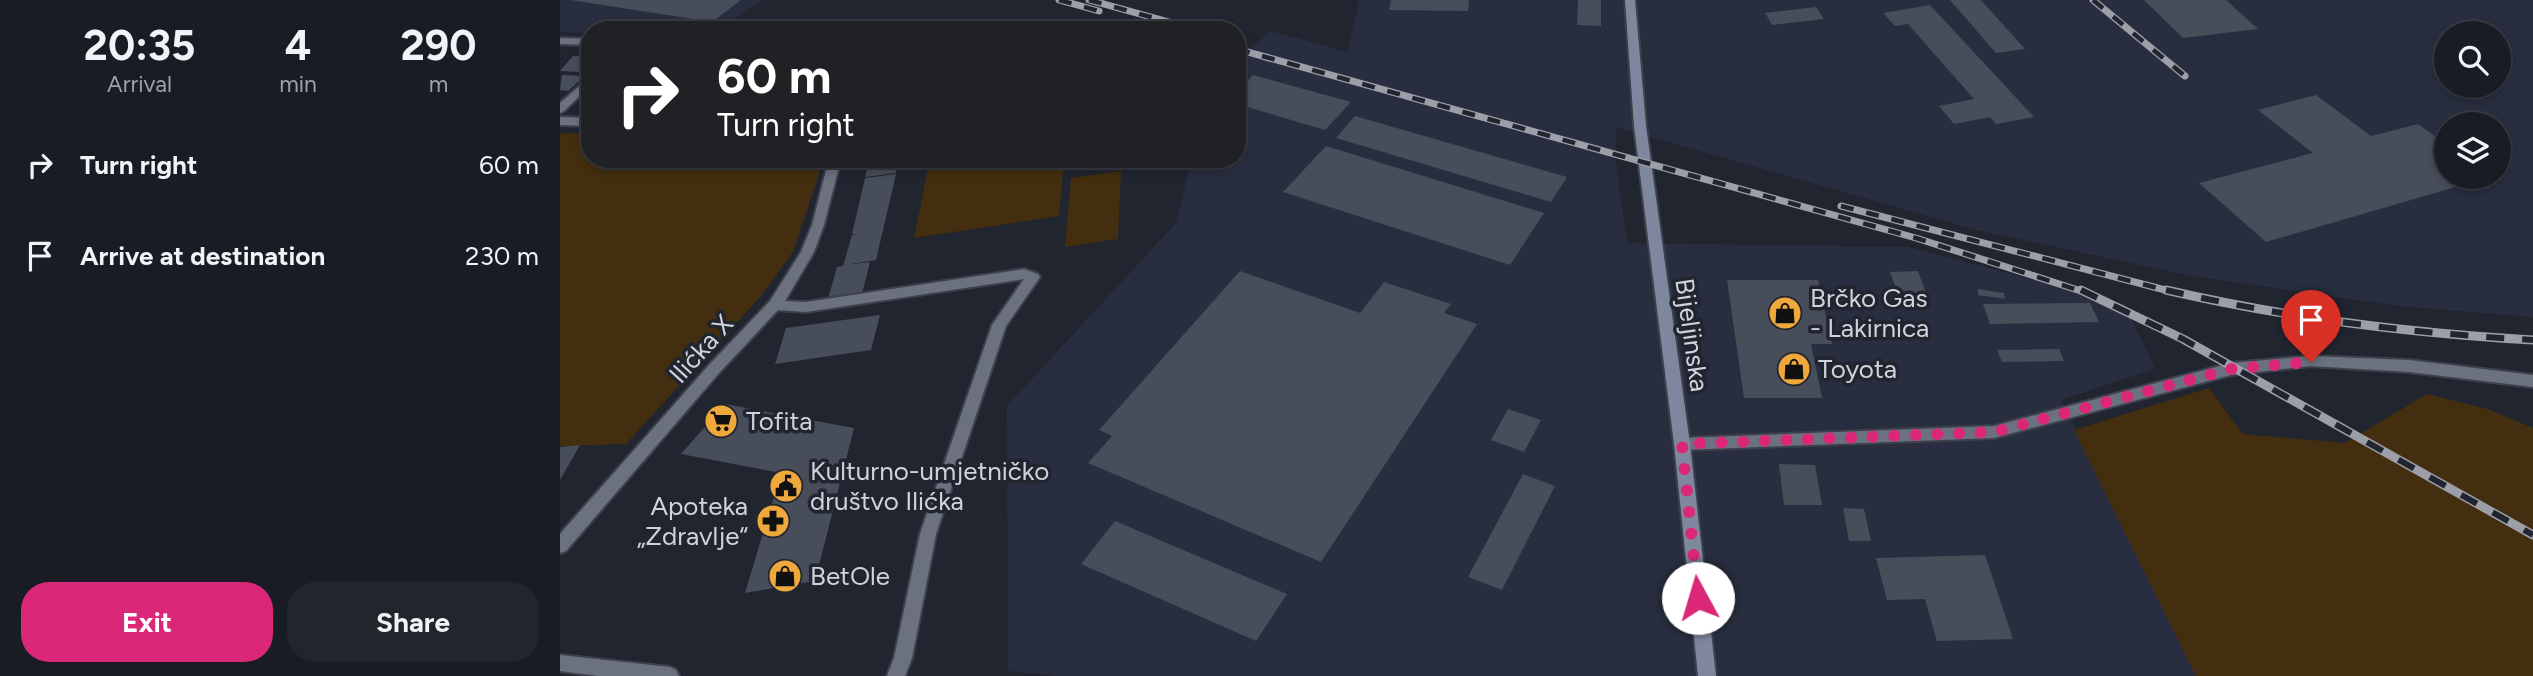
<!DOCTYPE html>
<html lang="en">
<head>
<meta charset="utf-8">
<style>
  body { margin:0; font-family:Figtree,sans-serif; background:#22252c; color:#f1f3f6; height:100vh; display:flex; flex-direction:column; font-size:26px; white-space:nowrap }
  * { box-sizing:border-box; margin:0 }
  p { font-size:23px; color:#9fa1a6 }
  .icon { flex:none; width:38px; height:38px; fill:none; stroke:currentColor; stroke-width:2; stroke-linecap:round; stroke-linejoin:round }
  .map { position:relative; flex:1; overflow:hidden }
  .drawer { display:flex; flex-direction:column; background:#191c24; width:560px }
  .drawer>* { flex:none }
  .top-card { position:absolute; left:21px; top:21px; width:665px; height:147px; border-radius:28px; box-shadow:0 4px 10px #0003,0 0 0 2px #373a41; background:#202124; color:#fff; overflow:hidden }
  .tools { position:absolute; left:1874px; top:21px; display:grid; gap:14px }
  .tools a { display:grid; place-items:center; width:77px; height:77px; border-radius:50%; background:#191c24; box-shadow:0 4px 10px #0003,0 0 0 2px #373a41; font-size:35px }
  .pin { position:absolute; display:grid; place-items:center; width:60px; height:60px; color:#fff; margin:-72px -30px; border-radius:50% 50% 50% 0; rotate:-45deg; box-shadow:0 0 7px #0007 }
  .pin .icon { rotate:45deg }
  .me { position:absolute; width:77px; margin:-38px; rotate:354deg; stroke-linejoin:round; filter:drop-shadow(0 0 5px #0008) }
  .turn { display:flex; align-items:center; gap:24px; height:147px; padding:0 21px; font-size:32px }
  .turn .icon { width:91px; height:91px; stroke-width:2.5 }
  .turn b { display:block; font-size:49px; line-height:60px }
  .eta { display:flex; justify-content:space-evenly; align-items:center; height:119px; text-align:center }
  .eta b { font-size:42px; font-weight:700; line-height:49px }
  .cta { display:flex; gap:14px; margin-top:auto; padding:14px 21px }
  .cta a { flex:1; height:80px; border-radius:28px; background:#db2777; color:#fff; font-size:28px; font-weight:700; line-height:80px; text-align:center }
  .cta a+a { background:#22252c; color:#f1f3f6 }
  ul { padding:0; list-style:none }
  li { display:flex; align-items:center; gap:21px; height:91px; padding:0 21px }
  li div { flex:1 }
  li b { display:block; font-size:26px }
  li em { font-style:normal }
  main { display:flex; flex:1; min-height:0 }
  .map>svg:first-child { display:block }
  .built { fill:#282e3f; fill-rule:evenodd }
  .green { fill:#432e0f }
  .building { fill:#484d5a }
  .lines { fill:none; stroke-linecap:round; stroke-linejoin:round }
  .minor-casing { stroke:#3d414b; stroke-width:4 }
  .secondary-casing { stroke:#3d414b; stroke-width:4 }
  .minor { fill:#6c717f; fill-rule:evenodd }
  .secondary { fill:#7f879f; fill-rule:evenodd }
  .rail-far1-casing { stroke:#9c9fa8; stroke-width:7 }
  .rail-casing { stroke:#9c9fa8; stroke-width:9 }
  .rail-far1 { stroke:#212530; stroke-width:4.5; stroke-dasharray:13; stroke-linecap:butt }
  .rail { stroke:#212530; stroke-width:6; stroke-dasharray:18; stroke-linecap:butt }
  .route { stroke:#db2777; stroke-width:12; stroke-dasharray:0 21.6 }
  .labels { text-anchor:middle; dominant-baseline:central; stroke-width:7; stroke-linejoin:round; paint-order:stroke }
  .poi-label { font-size:26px; fill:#d0d3db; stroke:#212530; text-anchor:start }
  .street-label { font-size:26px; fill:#d0d3db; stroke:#212530 }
</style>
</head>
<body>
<main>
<section class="drawer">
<div class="eta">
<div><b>20:35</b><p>Arrival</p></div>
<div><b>4</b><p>min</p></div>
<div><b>290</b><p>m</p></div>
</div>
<ul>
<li><svg class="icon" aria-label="right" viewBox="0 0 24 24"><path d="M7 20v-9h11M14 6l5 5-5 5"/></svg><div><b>Turn right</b></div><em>60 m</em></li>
<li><svg class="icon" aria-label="arrive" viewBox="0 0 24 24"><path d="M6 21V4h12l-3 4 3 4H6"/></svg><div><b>Arrive at destination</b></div><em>230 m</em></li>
</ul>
<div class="cta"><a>Exit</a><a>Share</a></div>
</section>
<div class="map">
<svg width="1973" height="676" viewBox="0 0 1973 676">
  <rect width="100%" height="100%" fill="#212530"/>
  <path class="built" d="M0 0H203L155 30H30V33L0 32Z
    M799 0H1973V317L1839 306 1631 276 1413 229 1056 127V164L1067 243 1349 247 1565 304 1595 369 1501 400 1636 676H497L448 671 447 406 616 223 632 159H677V60L711 31 788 52ZM1886 33H1939V86H1886ZM1886 124H1939V177H1886Z"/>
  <path class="green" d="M3 133 30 134V159H264L233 252 201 296 66 444 0 446V135Z
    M370 159H504L499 216 354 238Z
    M561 171 558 239 505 247 511 178Z
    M1649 388 1683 434 1785 443 1867 394 1928 409 1973 428V676H1636L1514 430Z"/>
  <path class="building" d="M11 0H181L152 22Z
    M831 0H909L908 11 829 10Z
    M1018 0H1041V26L1017 25Z
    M1390 0H1421L1465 49 1436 53Z
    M1584 0H1666L1698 29 1623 38Z
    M1370 5 1474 117 1436 124 1430 117 1394 124 1379 106 1414 99 1348 24 1335 26 1323 13Z
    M1256 7 1264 19 1212 25 1205 13Z
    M13 56 30 57V63L20 72 0 71Z
    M2 75 25 76 8 91 0 90Z
    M693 75 791 102 765 130 677 104V90Z
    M1756 95 1811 136 1858 124 1886 144V177H1930L1706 242 1639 183 1753 153 1698 110Z
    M795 116 1007 177 991 202 776 138Z
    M766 146 984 213 950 265 723 192Z
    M310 159H339L336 173 305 177Z
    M336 174 316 260 285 265 310 262 302 294 268 299 277 267 283 266 292 235 300 234H292L305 178Z
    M680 271 800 313 824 282 891 304 884 313 917 324 761 562 528 463 552 436 539 430Z
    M1358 271 1367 296 1339 297 1330 272Z
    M1167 280H1258L1272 344H1251L1262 398H1184Z
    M1418 289 1444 293 1445 299 1418 295Z
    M1530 303 1539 322 1430 324 1423 304Z
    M320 315 311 350 215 364 226 328Z
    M1499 349 1504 361 1442 362 1437 350Z
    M165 404 294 428 255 581 185 593 221 473 121 454Z
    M948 409 981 420 964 452 931 440Z
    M20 445 0 480V447Z
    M1219 464 1255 465 1262 505H1224Z
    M963 474 995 486 942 590 908 577Z
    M1283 508 1304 509 1311 541H1289Z
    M555 521 727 594 696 641 521 564Z
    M1425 555 1453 639 1377 641 1365 599 1327 600 1316 558Z"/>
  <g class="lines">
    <defs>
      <path id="minor" d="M0 38 30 39V45L0 44Z
        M30 77V86L4 111 0 113V103Z
        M0 117 30 118V126L0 125Z
        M269 159H281L264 225 254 252 225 301 246 302 464 269 478 274 480 277 446 326 376 534 352 658 345 676H327L334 658 360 534 432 325 464 279 246 312 218 310 159 373 6 551 0 553V534L149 365 210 301 241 252 252 225Z
        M1751 356 1849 360 1973 375V387L1849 372 1751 366 1671 375 1434 438 1122 450 1117 448 1114 444 1117 440 1122 438 1434 426 1671 363Z
        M0 655 110 667 116 670 119 676H38L0 671Z"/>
      <path id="secondary" d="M1065 0H1075L1086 126 1130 444 1156 676H1138L1114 444 1074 126Z"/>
    </defs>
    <use href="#minor" class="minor-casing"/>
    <use href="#secondary" class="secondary-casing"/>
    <use href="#minor" class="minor"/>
    <use href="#secondary" class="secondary"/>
    <defs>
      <path id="rail-far1" d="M499 0 539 11
        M529 0 638 30
        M1533 0 1625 76
        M677 49 1356 238 1524 292
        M1281 206 1613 292"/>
      <path id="rail" d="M1521 290 1623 339 1973 535
        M1606 290C1727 318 1849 333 1973 340"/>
    </defs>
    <use href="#rail-far1" class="rail-far1-casing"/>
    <use href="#rail" class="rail-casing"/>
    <use href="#rail-far1" class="rail-far1"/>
    <use href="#rail" class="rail"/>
  </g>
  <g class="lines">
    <path class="route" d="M1138 598 1122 444 1434 432 1671 369 1751 362"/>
  </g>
  <defs>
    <symbol id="shop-disc" viewBox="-11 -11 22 22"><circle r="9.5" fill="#eea83c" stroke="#212530"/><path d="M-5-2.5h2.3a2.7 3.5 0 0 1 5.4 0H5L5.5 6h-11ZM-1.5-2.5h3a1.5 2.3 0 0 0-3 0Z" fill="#111"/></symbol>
    <symbol id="supermarket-disc" viewBox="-11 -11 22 22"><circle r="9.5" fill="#eea83c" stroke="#212530"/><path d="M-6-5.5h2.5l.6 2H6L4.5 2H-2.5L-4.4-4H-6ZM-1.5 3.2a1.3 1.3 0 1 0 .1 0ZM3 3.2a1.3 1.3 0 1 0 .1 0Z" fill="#111"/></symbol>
    <symbol id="civic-disc" viewBox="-11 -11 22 22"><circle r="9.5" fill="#eea83c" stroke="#212530"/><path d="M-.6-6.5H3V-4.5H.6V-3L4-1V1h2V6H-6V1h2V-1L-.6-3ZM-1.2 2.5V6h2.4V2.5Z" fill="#111"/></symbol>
    <symbol id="pharmacy-disc" viewBox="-11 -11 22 22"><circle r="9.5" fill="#eea83c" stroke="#212530"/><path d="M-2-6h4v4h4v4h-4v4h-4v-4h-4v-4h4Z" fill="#111"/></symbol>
  </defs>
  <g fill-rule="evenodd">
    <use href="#shop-disc" x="1206" y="294" width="38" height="38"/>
    <use href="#shop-disc" x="1215" y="350" width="38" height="38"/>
    <use href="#supermarket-disc" x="142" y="402" width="38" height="38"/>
    <use href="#civic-disc" x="207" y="467" width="38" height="38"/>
    <use href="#pharmacy-disc" x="194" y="502" width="38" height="38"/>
    <use href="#shop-disc" x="206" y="557" width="38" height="38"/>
  </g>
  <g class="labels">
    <g class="poi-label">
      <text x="1250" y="298">Brčko Gas<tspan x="1250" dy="30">- Lakirnica</tspan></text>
      <text x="1258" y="369">Toyota</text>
      <text x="186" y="421">Tofita</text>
      <text x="250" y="471">Kulturno-umjetničko<tspan x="250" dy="30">društvo Ilićka</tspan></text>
      <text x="188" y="506" text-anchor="end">Apoteka<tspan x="188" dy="30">„Zdravlje“</tspan></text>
      <text x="250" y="576">BetOle</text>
    </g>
    <g class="street-label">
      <text transform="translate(1132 335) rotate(82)">Bijeljinska</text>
      <text transform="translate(141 349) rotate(-48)">Ilićka X</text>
    </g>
  </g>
</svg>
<div class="tools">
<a><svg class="icon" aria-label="search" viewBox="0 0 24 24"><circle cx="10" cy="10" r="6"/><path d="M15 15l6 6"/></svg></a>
<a><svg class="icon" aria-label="layers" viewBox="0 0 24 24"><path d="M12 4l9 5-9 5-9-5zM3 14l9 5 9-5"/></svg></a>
</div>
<div class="pin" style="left:1751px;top:362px;background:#d93025"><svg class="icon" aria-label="arrive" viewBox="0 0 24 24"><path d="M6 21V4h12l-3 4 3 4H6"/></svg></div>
<svg class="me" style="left:1138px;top:598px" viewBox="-20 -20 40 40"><circle r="19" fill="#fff"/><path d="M0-13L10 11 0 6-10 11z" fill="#db2777"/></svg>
<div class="top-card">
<div class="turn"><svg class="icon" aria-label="right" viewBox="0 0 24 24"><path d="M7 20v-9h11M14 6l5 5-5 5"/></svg><div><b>60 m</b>Turn right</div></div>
</div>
</div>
</main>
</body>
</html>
